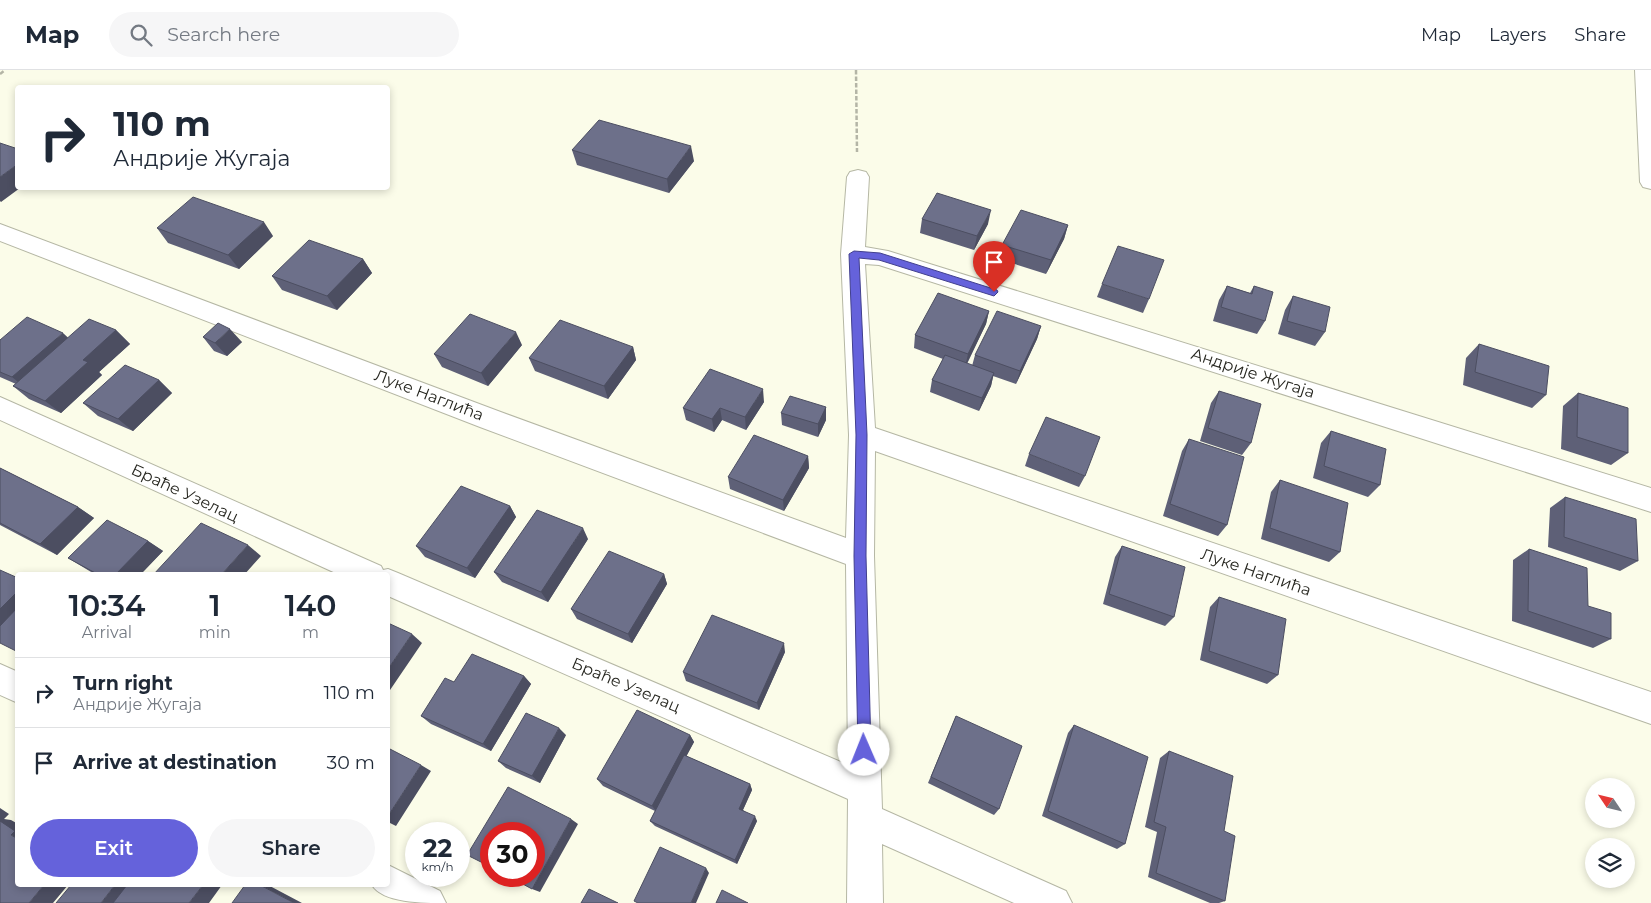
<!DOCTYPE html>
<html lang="en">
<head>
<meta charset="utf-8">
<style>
  body { margin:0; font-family:Montserrat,sans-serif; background:#f6f6f7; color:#1f2937; height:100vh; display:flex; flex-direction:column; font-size:19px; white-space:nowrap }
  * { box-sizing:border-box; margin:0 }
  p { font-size:16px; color:#747a83 }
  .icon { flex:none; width:28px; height:28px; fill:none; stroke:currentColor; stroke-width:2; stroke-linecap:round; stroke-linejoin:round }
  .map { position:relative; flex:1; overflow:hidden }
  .side { position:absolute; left:15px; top:502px; width:375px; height:315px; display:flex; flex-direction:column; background:#fff; border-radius:5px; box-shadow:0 2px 8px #0003 }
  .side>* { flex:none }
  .banner { position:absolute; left:15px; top:15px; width:375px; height:105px; border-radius:5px; box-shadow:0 2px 8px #0003; background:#fff; color:#1f2937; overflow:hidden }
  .needle { width:32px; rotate:305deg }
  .controls { position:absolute; left:1585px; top:708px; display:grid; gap:10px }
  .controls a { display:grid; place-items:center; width:50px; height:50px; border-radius:50%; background:#fff; box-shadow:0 2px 8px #0003; font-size:25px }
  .speed { position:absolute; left:405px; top:752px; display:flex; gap:10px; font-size:25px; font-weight:700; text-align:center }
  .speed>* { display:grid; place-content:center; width:65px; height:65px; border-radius:50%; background:#fff; box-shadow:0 2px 8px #0003; line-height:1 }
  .speed small { font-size:12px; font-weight:400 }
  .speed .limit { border:8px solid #d22; background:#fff; color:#111 }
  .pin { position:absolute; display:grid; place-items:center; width:42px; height:42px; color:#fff; margin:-51px -21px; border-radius:50% 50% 50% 0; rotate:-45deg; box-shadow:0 0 5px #0007 }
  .pin .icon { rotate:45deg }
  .me { position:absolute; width:55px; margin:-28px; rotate:359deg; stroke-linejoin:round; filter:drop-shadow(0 0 4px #0008) }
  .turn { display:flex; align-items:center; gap:18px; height:105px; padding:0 15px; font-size:22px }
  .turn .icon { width:65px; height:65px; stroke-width:2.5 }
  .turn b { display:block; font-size:35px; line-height:42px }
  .eta { display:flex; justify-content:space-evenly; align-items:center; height:85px; text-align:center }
  .eta b { font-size:30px; font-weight:600; line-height:35px }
  .cta { display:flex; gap:10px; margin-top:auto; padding:10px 15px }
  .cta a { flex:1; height:58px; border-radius:30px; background:#6562db; color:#fff; font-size:20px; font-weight:600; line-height:58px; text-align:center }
  .cta a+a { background:#f6f6f7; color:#1f2937 }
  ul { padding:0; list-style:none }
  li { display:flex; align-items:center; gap:15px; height:70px; padding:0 15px; border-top:1px solid #e0e1e3 }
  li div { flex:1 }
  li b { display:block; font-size:19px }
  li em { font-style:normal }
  header { display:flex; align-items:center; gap:30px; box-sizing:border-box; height:70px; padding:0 25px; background:#fff; border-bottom:1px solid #e0e1e3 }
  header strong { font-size:24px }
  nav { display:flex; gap:28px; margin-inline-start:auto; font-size:18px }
  .search { width:350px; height:45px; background:#f6f6f7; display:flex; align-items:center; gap:12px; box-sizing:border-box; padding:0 18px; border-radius:28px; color:#747a83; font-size:19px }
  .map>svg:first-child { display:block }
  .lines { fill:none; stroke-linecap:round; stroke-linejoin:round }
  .minor-casing { stroke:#b5b7a4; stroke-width:2 }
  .path { stroke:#b4b5a6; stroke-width:2.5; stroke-dasharray:4.5 2; stroke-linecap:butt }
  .minor { fill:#fff; fill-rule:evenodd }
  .wall { fill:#5e6077 }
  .shaded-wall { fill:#4c4e61 }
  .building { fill:#6d708a; stroke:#4c4e61 }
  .route { fill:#6562db; stroke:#42408e }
  .labels { text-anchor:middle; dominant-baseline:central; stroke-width:4; stroke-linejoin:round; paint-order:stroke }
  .street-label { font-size:16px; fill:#26261f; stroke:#fff }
</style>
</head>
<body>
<header>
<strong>Map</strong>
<div class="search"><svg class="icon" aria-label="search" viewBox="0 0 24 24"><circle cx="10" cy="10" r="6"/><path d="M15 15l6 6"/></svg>Search here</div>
<nav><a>Map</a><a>Layers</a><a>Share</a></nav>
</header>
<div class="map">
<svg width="1651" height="833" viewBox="0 0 1651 833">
  <rect width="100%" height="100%" fill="#fbfce9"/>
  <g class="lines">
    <defs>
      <path id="minor" d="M1635 0H1651V119L1643 117 1640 112Z
        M858 100 866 102 869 107 865 177 888 181 1651 418V442L879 195 865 194 875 358 1651 622V654L875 381 874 486 882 739 1066 821 1072 833H1014L882 774 883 833H847L848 729 388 526V505H340L0 350V327L381 496 383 500 388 499 398 503 848 695 846 494 480 357 0 171V154L498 341 846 468 849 365 841 184 847 107 850 102Z
        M0 594 18 602V633L0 625Z
        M388 795 440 821 446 833C422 833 383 833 372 815H388Z"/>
    </defs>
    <use href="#minor" class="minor-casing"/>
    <path class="path" d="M856 0 857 82
      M0 4 5 0"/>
    <use href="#minor" class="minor"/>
  </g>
  <path class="wall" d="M572 80 694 91 669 123 577 95Z
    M922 149 988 154 974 180 920 163Z
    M1068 155 1064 169 1046 204 999 189 1002 175Z
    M157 158 273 166 239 199 168 173Z
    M363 189 372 203 337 240 282 220 272 206Z
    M1102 214 1149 229 1143 243 1097 227Z
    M1227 216 1250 223 1254 216 1265 251 1257 264 1213 251 1219 230Z
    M1293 226 1325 262 1315 276 1278 264 1285 240Z
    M989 241 986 254 967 294 972 296 975 285 1041 256 1037 269 1016 314 993 306 991 316 979 341 930 322 932 310 943 289 914 278 915 265Z
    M116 260 130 274 99 302 102 305 61 343 29 329 13 316 16 314 0 307V270L68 268Z
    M203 267 242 272 227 286 214 281Z
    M1479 274 1546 325 1532 338 1463 315 1466 288Z
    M522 275 488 316 442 297 434 284Z
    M633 277 636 290 608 329 535 301 529 288Z
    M159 310 172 323 133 361 98 346 83 333Z
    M1219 321 1251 373 1242 385 1200 371 1211 333Z
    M1578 323 1628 383 1611 395 1561 379 1563 336Z
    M764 332 746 360 722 350 714 362 686 350 683 338Z
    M826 337V350L818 367 782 355 781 343Z
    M1331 361 1380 415 1368 427 1313 408 1321 373Z
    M1189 369 1227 455 1218 466 1163 446 1182 381Z
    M1029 384 1085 406 1079 417 1025 396Z
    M808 386 809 398 784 441 730 419 728 407Z
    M0 398 78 437 94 448 57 485 0 455Z
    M1280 410 1340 482 1329 492 1261 469 1271 422Z
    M1565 427 1638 491 1620 501 1548 477 1550 438Z
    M510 436 516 447 475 508 425 487 416 476Z
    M588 469 548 532 502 512 494 502Z
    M148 471 163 481 140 505H96L68 488Z
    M1122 476 1174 547 1165 556 1103 534 1115 487Z
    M1529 479 1588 536 1611 569 1593 578 1512 551 1513 490Z
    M664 504 667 514 632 573 577 549 571 539Z
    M1219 527 1278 605 1267 614 1200 590 1210 537Z
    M785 582 759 640 686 611 683 602Z
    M524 606 531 614 491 681 431 654 421 646 454 612Z
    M956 646 999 739 994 745 928 713Z
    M1074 655 1125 774 1117 779 1042 746 1068 663Z
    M566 665 540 713 506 698 498 691Z
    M690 665 694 672 686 686 750 714 752 720 743 740 757 751 737 794 655 756 650 751 655 741 603 716 597 709Z
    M1169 681 1224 761 1225 831 1219 833H1210L1148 807 1157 762 1145 757 1160 688Z"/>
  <path class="shaded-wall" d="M691 76 694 91 669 123 667 109Z
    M18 94V118H20L1 132 0 131V107Z
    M991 140 988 154 974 180 977 166Z
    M264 152 273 166 239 199 228 185Z
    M1068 155 1064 169 1046 204 1051 190Z
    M363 189 372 203 337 240 327 226Z
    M989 241 986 254 965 297 968 284Z
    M1041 256 1037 269 1016 314 1020 301Z
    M230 259 242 272 227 286 215 273Z
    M116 260 130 274 99 302 102 305 61 343 45 331 83 290Z
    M516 262 522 275 488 316 481 303Z
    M63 263 77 276 28 320 12 307Z
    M633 277 636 290 608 329 604 316Z
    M994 303 991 316 979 341 982 328Z
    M159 310 172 323 133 361 118 349Z
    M763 319 764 332 746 360 745 347Z
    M826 337V350L818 367V354Z
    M720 338 722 350 714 362 712 349Z
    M808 386 809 398 784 441 783 430Z
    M510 436 516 447 475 508 467 498Z
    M78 437 94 448 57 485 40 474Z
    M583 458 588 469 548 532 541 522Z
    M148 471 163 481 140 505H115Z
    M248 475 261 486 244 505H221Z
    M664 504 667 514 632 573 628 564Z
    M18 521V550L0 561V539Z
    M412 564 422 573 388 623V599Z
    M784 573 785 582 759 640 757 633Z
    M524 606 531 614 491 681 483 674Z
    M559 658 566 665 540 713 532 706Z
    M690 665 694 672 657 742 652 736Z
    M421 695 431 701 396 756 388 752V746Z
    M750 714 752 720 741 744 739 739Z
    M0 738 9 744 4 749 11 750 18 754V769L11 765 0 754Z
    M755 746 757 751 737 794 735 790Z
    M571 749 578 754 540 822 532 819Z
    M706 798 709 803 696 833H691Z
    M44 815H68L53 833H29Z
    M115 815H137L123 833H101Z
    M203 815H222L209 833H189Z
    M260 815H268L302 833H294Z"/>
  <path class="building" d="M599 50 691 76 667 109 572 80Z
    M0 73 18 79V94L0 107Z
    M937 123 991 140 977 166 922 149Z
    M193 127 264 152 228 185 157 158Z
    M1021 140 1068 155 1051 190 1002 175Z
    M309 170 363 189 327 226 272 206Z
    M1118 176 1164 190 1149 229 1102 214Z
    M1227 216 1252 224 1254 216 1273 222 1265 251 1221 237Z
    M938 223 989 241 968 284 915 265Z
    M1293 226 1330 237 1325 262 1287 251Z
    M997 241 1041 256 1020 301 975 285Z
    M470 244 516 262 481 303 434 284Z
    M27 247 63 263 12 307 0 302V270Z
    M89 249 116 260 83 290 88 292 45 331 13 316Z
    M560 250 633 277 604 316 529 288Z
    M218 253 230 259 215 273 203 267Z
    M1479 274 1549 296 1546 325 1475 302Z
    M945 285 994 303 982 328 932 310Z
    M125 295 159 310 118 349 83 333Z
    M710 299 763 319 745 347 720 338 712 349 683 338Z
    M1219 321 1261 334 1251 373 1208 358Z
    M1578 323 1628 338V383L1577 367Z
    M790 326 826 337 818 354 781 343Z
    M1046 347 1100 367 1085 406 1029 384Z
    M1331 361 1386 379 1380 415 1324 396Z
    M754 365 808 386 783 430 728 407Z
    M1189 369 1244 387 1227 455 1170 434Z
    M0 398 78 437 40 474 0 453Z
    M1280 410 1348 433 1340 482 1270 458Z
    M461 416 510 436 467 498 416 476Z
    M1565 427 1636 449 1638 491 1564 467Z
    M537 440 583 458 541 522 494 502Z
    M107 450 148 471 115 505H99L68 488Z
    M201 453 248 475 221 505H153Z
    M1122 476 1185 497 1174 547 1109 524Z
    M1529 479 1587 498 1588 536 1611 543V569L1528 541Z
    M609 481 664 504 628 564 571 539Z
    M0 500 18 508V521L0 539Z
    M1219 527 1286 549 1278 605 1209 581Z
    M18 537V582L0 573V556Z
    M712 545 784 573 757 633 683 602Z
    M388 553 412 564 388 599Z
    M472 584 524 606 483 674 421 646 445 608 454 612Z
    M637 640 690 665 652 736 597 709Z
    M526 643 559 658 532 706 498 691Z
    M956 646 1022 676 999 739 931 707Z
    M1074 655 1148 687 1125 774 1048 741Z
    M388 678 421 695 388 746Z
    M1169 681 1233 706 1224 761 1235 766 1225 831 1156 803 1166 757 1154 752Z
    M684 685 750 714 739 739 755 746 735 790 650 751Z
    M508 717 571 749 532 819 508 806H534V764H491V797L467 785Z
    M0 751 15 761 11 765 18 769V815H44L29 833H0Z
    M660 777 706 798 691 833H638L634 831Z
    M71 815H115L101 833H56Z
    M127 815H203L189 833H113Z
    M245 815H260L294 833H232Z
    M589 819 618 833H581Z
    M722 820 748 833H716Z"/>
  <path class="route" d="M854 181 880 183 997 220 998 222 994 226 879 190 859 188 867 365 866 486 871 680 869 685 864 687 860 685 858 680 854 486 856 365 849 184Z"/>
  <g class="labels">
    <g class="street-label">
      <text transform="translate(1253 303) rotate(18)">Андрије Жугаја</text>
      <text transform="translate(429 325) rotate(21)">Луке Наглића</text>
      <text transform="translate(185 423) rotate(25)">Браће Узелац</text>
      <text transform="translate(1256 502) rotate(19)">Луке Наглића</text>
      <text transform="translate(626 615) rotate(23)">Браће Узелац</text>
    </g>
  </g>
</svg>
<div class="controls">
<a><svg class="needle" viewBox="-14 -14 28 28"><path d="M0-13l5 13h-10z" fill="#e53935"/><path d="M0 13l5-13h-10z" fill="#747a83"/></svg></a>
<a><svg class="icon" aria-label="layers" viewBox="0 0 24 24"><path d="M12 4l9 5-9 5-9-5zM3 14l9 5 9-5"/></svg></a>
</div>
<div class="speed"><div>22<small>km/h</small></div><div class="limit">30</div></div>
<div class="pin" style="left:994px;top:222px;background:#d93025"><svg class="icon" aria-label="arrive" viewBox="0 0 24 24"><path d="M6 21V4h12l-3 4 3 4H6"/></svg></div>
<svg class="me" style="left:864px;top:680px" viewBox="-20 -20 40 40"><circle r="19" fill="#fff"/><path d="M0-13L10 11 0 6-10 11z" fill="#6562db"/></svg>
<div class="banner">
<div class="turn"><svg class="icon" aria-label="right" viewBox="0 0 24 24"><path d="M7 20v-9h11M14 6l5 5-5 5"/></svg><div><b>110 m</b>Андрије Жугаја</div></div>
</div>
<section class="side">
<div class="eta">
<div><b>10:34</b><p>Arrival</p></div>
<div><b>1</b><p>min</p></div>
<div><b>140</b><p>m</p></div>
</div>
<ul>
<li><svg class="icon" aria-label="right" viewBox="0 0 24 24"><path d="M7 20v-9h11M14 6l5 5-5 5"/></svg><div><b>Turn right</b><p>Андрије Жугаја</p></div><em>110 m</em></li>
<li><svg class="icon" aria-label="arrive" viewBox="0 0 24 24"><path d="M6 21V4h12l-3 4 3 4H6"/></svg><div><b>Arrive at destination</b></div><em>30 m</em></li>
</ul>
<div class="cta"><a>Exit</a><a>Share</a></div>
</section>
</div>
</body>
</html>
